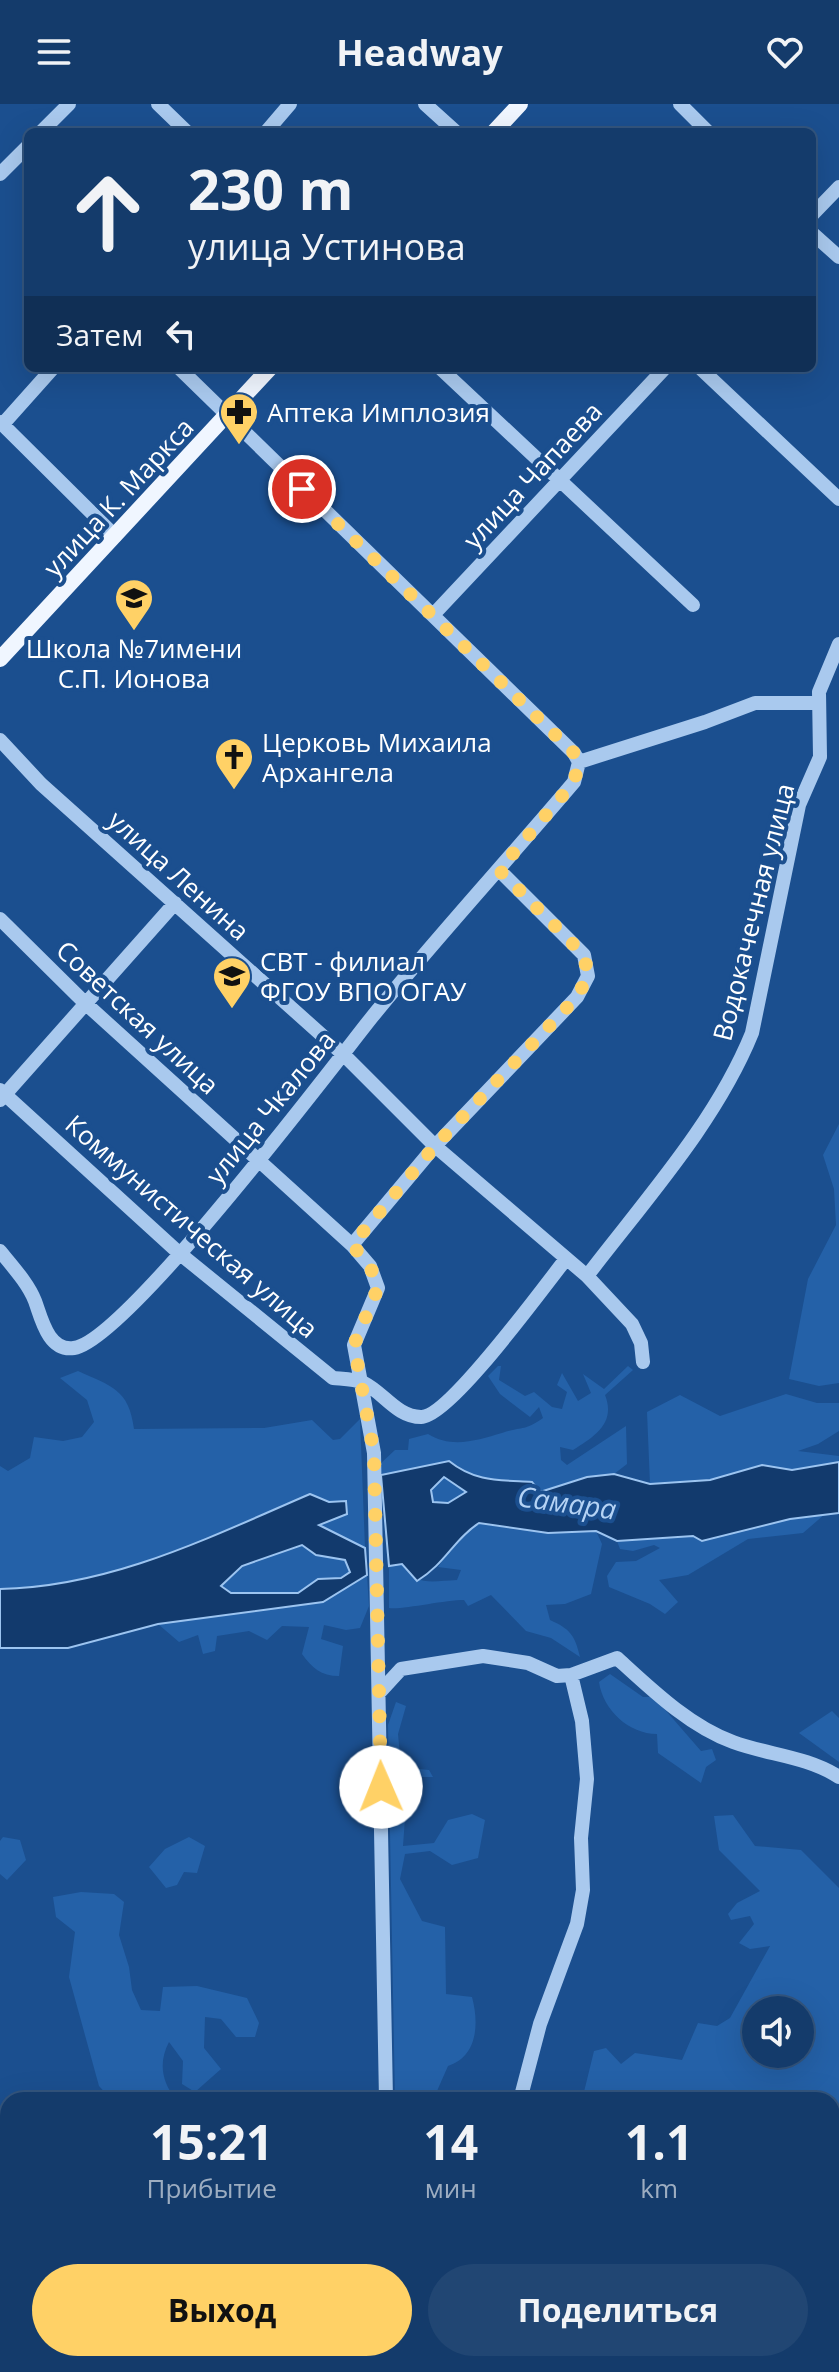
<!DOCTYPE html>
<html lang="ru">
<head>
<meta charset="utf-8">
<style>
  body { margin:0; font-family:"Open Sans",sans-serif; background:#214673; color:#f1f3f6; height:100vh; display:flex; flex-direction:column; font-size:30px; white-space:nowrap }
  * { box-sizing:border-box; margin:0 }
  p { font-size:26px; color:#9dadc1 }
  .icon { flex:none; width:44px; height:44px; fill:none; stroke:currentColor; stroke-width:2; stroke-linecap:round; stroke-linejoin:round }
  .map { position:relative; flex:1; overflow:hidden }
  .drawer { position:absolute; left:0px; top:1988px; width:840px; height:280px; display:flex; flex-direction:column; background:#143b6b; border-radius:24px 24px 0 0; box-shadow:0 8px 32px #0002,0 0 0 2px #33557e }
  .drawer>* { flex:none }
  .guide { position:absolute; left:24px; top:24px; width:792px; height:244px; border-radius:12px; box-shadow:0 8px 32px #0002,0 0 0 2px #33557e; background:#143b6b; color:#f1f3f6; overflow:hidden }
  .controls { position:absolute; left:742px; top:1892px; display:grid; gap:16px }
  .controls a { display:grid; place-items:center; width:72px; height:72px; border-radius:50%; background:#143b6b; box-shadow:0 8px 32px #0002,0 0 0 2px #33557e; font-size:40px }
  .pin { position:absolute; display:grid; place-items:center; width:68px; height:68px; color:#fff; margin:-34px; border:4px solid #fff; border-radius:50%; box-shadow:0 2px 8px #0007 }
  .me { position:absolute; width:88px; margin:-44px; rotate:359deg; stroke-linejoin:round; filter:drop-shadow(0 0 6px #0008) }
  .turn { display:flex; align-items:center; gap:28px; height:168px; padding:0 32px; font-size:36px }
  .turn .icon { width:104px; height:104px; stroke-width:2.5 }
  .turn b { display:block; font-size:56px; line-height:68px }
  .then { display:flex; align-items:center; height:76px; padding:0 32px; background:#0003; gap:16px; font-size:30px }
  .eta { display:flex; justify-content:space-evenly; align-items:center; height:136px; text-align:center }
  .eta b { font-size:48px; font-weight:700; line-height:56px }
  .cta { display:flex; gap:16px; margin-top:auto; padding:16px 32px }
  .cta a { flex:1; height:92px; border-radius:48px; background:#ffd166; color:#111; font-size:32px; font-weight:700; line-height:92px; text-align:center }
  .cta a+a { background:#214673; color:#f1f3f6 }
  header { display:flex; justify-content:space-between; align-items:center; height:104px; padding:0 32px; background:#143b6b; font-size:36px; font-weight:700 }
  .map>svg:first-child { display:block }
  .green { fill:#2461a8; fill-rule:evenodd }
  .water { fill:#123a6d; stroke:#9cc4f0; stroke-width:2; fill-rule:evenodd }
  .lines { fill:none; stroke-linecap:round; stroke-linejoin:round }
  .minor { stroke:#a9c9ee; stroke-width:14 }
  .major { stroke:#f0f6ff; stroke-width:16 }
  .route { stroke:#ffd166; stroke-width:14; stroke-dasharray:0 25.2 }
  .labels { text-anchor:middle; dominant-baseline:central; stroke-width:8; stroke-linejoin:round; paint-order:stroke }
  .poi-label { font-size:26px; fill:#fff; stroke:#1b4f8f; text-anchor:start }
  .street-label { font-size:26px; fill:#fff; stroke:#1b4f8f }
  .water-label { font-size:28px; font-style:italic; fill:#b5d3f5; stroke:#1b4f8f }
</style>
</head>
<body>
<header><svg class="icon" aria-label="menu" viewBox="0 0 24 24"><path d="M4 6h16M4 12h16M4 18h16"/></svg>Headway<svg class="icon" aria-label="heart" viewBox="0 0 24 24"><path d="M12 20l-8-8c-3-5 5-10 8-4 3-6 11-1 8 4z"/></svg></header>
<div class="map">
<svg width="839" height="2268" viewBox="0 0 839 2268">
  <rect width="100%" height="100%" fill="#1b4f8f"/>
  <path class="green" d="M839 1020V1279L819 1282 789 1275 808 1175 836 1121 834 1085 823 1051Z
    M498 1262H501L499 1276 525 1292 534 1288 552 1303 562 1305 567 1288 557 1281 562 1269 578 1297 591 1289 583 1270 604 1285 628 1262 633 1266 605 1291C616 1319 595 1332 573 1346L560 1343 561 1356 567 1361 626 1322 627 1360 614 1370 540 1389 532 1378C499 1376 475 1378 449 1357L381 1371 380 1360 395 1346H408L409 1335 428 1330C452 1345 478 1336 502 1329 522 1322 523 1328 543 1314L539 1303 530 1313 500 1290 488 1272Z
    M78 1267C111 1282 129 1285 134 1325L264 1324 312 1316 333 1336 340 1335 360 1315 365 1444 318 1420 330 1398 310 1390C210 1433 111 1483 0 1485V1362L8 1367 30 1354 34 1333 63 1337 82 1333 94 1318 87 1296 60 1274Z
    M786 1290 817 1299H839V1327L818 1340 798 1347 839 1352V1358L792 1366 762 1361 710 1376 650 1380 647 1308 680 1291 720 1312Z
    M445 1373 467 1387 448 1399H433L431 1386Z
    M825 1410 803 1429 748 1435 688 1471 659 1476 678 1498 665 1510 650 1500 609 1483 607 1472 616 1458 636 1457 660 1444 654 1441 633 1447 620 1445 617 1437 694 1432 702 1437 790 1415Z
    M478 1419 518 1426 596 1427 602 1440 591 1490 565 1500 546 1501 550 1516C570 1525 575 1531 580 1553L551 1534 526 1527 491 1491 468 1502 464 1496C444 1496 402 1506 389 1504V1462L402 1460C415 1483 433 1477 457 1476L461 1466 438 1463 459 1432Z
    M302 1441 316 1451 345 1456 351 1468 341 1474 318 1475 298 1489H231L220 1482 242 1462Z
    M367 1471 369 1502 360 1524 346 1526 324 1521 321 1535 343 1542 339 1572C321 1572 312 1564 302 1550L309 1523 282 1522 267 1536 249 1527 217 1532 215 1547 203 1550 198 1531 179 1538 158 1520 323 1498Z
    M610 1570 643 1593H654L701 1647 712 1645 716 1656 706 1663 701 1679 658 1649 657 1630C629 1630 603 1606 599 1578Z
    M396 1598 406 1602 398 1630 401 1663 429 1666 433 1673H408L403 1742 434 1739 448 1716 472 1710 485 1716 478 1754 452 1761 430 1747 405 1750 400 1775 422 1817 445 1823 446 1890 472 1893C479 1919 478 1952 448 1962L433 1996H395L388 1621Z
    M832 1607 839 1614V1658L799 1629Z
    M733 1711 755 1742 801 1746 839 1784V2033L832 2037V1996H582L594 1947 606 1944 621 1960 635 1949 682 1956 698 1919 717 1922 730 1914 770 1842 750 1845 739 1839 754 1820 750 1812 731 1816 728 1810 737 1799 760 1787 719 1746 714 1712ZM756 1906H800V1950H756Z
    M3 1733 20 1736 26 1756 7 1776 0 1770V1737Z
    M189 1733 205 1742 197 1769 184 1768 177 1781 166 1784 149 1763 165 1745Z
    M81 1788 114 1790 124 1798 119 1831 129 1863 132 1886 141 1906 160 1907 163 1883 197 1882 247 1894 259 1919 255 1933H236L221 1915 205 1913 204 1944 221 1965 195 1988 182 1980 183 1957 169 1938C158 1959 162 1978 176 1996H112L99 1982 69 1873 75 1828 56 1813 53 1793Z"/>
  <path class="water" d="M449 1357C475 1378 499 1376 532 1378L540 1388 587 1373 614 1370 650 1380 710 1376 762 1361 792 1366 839 1358V1409L790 1415 702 1437 693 1432 617 1437 596 1427 548 1429 479 1419C453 1436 446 1459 417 1477L402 1460 389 1462 381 1371ZM444 1373 466 1388 448 1399 433 1398 431 1386Z
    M310 1390 329 1398 346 1397 347 1410 319 1421 365 1444 367 1471 323 1498 158 1520 68 1544H0V1485C111 1483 210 1433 310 1390ZM302 1441 316 1451 345 1456 350 1468 341 1474 318 1475 298 1489H231L221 1482 242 1462Z
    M839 2039V2170L832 2174V2042Z
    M414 2260H694L685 2268H412Z"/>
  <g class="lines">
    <path class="minor" d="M158 0 187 28
      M425 0 456 28
      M680 0 708 28
      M41 28 69 0
      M266 28 290 0
      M0 70 28 42
      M812 111 839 83
      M812 129 839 153
      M179 264 574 649 579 658
      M440 264 693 501
      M700 264 839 395
      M0 318 115 432
      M3 320 53 264
      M433 511 665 264
      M0 636 41 680 344 951 435 1042 587 1172 632 1220 641 1239 643 1258
      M579 658 705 618 755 599H817
      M0 815 85 899 352 1141 370 1162 378 1184 354 1241 374 1349 386 1996
      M0 986 179 1149 333 1274C343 1275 355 1275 364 1279 384 1289 397 1313 421 1313 449 1314 545 1181 566 1155
      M0 996 175 799
      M352 1141 435 1042 577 893 588 872 584 851 499 766
      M0 1147C12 1162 28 1179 35 1197 41 1213 48 1248 74 1244 125 1237 330 966 372 913 437 833 507 757 574 678L579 658
      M587 1172C645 1096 716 1018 752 929L799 701 820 653 819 588 839 540
      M379 1589 401 1565 483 1552 528 1559 557 1572 571 1571 617 1554C651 1585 689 1622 733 1638 768 1651 806 1652 839 1673
      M520 1996 540 1920 577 1820 583 1786 581 1734 587 1675 582 1617 571 1571
      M391 2260V2268"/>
    <path class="major" d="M494 28 520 0
      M0 555 270 264"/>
  </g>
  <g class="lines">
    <path class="route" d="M302 385 574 649 579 658 574 678 499 766 584 851 588 872 577 893 435 1042 352 1141 370 1162 378 1184 354 1241 374 1349 381 1683"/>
  </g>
  <defs>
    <symbol id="pharmacy-pin" viewBox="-11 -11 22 30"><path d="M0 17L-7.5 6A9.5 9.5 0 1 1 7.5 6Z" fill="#ffd166" stroke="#1b4f8f"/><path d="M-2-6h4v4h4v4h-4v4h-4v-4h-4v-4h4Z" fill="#111"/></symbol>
    <symbol id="school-pin" viewBox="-11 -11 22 30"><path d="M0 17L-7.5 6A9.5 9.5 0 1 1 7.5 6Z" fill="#ffd166" stroke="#1b4f8f"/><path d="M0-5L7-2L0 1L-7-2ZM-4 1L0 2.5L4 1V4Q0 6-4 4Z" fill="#111"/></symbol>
    <symbol id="church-pin" viewBox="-11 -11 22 30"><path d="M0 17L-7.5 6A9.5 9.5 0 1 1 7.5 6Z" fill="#ffd166" stroke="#1b4f8f"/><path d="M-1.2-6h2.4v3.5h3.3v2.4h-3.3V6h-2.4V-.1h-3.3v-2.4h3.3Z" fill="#111"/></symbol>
    <symbol id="university-pin" viewBox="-11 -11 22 30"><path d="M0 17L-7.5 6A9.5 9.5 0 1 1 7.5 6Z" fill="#ffd166" stroke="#1b4f8f"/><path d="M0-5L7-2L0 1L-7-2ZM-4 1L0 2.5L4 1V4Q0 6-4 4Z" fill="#111"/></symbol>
  </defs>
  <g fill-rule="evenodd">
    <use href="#pharmacy-pin" x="217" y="286" width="44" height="60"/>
    <use href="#school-pin" x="112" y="472" width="44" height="60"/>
    <use href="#church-pin" x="212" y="631" width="44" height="60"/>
    <use href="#university-pin" x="210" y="850" width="44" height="60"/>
  </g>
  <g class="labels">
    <g class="poi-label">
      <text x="267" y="308">Аптека Имплозия</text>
      <text x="134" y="544" text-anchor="middle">Школа №7имени<tspan x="134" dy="30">С.П. Ионова</tspan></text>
      <text x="262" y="638">Церковь Михаила<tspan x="262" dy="30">Архангела</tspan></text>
      <text x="260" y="857">СВТ - филиал<tspan x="260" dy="30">ФГОУ ВПО ОГАУ</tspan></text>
    </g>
    <g class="street-label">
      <text transform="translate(532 371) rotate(-47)">улица Чапаева</text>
      <text transform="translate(118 393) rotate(-47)">улица К. Маркса</text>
      <text transform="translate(179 771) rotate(42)">улица Ленина</text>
      <text transform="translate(753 808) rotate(-76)">Водокачечная улица</text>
      <text transform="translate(138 913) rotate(43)">Советская улица</text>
      <text transform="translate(270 1003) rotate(-51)">улица Чкалова</text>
      <text transform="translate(192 1122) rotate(41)">Коммунистическая улица</text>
    </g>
    <g class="water-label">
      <text transform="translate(567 1398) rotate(8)">Самара</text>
    </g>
  </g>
</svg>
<div class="controls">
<a><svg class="icon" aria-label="sound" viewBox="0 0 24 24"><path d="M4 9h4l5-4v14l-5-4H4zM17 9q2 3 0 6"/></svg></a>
</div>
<div class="pin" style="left:302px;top:385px;background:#d93025"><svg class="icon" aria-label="arrive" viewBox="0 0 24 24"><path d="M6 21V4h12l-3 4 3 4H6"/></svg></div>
<svg class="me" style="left:381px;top:1683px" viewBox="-20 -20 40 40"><circle r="19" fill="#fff"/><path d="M0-13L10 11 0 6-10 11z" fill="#ffd166"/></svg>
<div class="guide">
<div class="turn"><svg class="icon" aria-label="ahead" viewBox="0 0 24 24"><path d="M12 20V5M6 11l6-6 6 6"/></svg><div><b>230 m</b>улица Устинова</div></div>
<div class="then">Затем<svg class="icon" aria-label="left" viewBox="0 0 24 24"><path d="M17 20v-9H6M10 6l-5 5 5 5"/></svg></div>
</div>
<section class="drawer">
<div class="eta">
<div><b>15:21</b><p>Прибытие</p></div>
<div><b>14</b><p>мин</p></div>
<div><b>1.1</b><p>km</p></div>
</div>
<div class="cta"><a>Выход</a><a>Поделиться</a></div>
</section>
</div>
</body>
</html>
